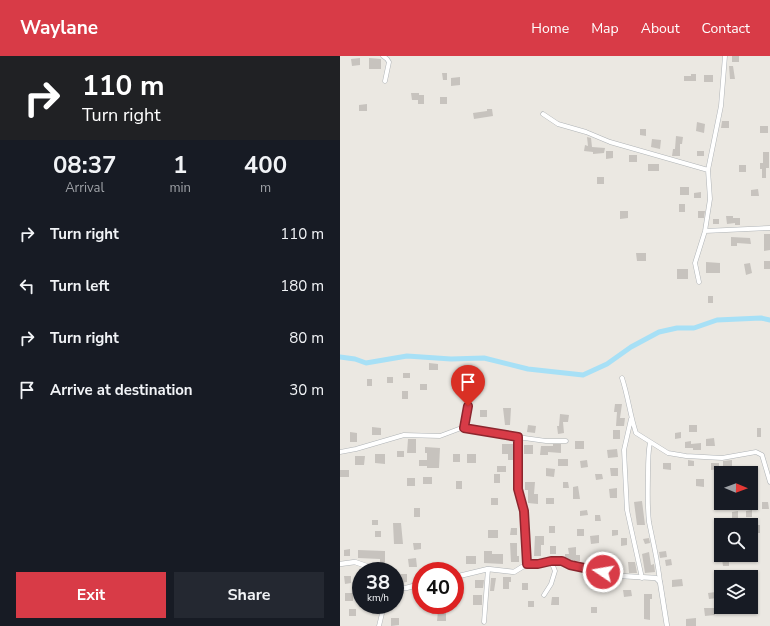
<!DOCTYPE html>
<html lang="en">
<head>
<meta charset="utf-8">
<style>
  body { margin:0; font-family:"Nunito Sans",sans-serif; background:#242831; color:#f1f3f6; height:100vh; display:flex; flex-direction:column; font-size:15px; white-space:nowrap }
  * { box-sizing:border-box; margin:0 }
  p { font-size:13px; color:#9ea1a6 }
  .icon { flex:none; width:22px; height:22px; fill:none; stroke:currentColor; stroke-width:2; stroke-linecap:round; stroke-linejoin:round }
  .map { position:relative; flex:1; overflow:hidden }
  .sheet { display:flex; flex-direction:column; background:#171b24; width:340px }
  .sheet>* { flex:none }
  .guide { background:#202124; color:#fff; overflow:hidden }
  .needle { width:26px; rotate:91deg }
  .controls { position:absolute; left:374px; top:410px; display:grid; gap:8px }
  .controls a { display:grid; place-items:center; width:44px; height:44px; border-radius:0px; background:#171b24; box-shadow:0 1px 3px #0004; font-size:20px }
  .speed { position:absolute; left:12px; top:506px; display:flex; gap:8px; font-size:20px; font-weight:700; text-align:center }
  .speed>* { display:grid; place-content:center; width:52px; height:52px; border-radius:50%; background:#171b24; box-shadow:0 1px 3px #0004; line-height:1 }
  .speed small { font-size:10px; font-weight:400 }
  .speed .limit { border:6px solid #d22; background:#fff; color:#111 }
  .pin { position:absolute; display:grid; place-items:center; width:34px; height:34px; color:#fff; margin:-41px -17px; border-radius:50% 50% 50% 0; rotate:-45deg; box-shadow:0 0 4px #0007 }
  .pin .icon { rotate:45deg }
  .me { position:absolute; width:44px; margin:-22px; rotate:282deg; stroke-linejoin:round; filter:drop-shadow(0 0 3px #0008) }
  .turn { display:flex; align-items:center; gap:14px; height:84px; padding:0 16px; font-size:18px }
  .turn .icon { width:52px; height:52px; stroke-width:2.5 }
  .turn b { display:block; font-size:28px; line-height:34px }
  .eta { display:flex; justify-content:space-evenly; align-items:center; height:68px; text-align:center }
  .eta b { font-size:24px; font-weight:700; line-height:28px }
  .primary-button { display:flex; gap:8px; margin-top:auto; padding:8px 16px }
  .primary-button a { flex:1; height:46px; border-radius:0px; background:#d83b47; color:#fff; font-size:16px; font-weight:700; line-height:46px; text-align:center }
  .primary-button a+a { background:#242831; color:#f1f3f6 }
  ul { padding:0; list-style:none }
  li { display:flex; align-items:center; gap:12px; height:52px; padding:0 16px }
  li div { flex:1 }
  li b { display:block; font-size:15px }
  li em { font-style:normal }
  header { display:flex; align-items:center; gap:24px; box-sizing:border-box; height:56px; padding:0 20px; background:#d83b47; color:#fff }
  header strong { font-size:19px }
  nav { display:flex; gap:22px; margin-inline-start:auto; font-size:14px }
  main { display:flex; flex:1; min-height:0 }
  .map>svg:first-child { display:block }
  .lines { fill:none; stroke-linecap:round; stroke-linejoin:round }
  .canal { stroke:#a7e0f6; stroke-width:5 }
  .building { fill:#c7c3be }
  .minor-casing { stroke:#afb3b6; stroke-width:5 }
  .tertiary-casing { stroke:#afb3b6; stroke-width:5.5 }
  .minor { stroke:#fff; stroke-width:4 }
  .tertiary { stroke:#fff; stroke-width:4.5 }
  .route-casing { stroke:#8c262e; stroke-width:10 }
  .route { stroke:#d83b47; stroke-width:7 }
</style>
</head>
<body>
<header>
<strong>Waylane</strong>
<nav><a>Home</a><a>Map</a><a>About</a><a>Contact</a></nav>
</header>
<main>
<section class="sheet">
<div class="guide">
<div class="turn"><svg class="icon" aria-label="right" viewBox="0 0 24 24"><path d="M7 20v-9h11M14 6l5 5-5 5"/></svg><div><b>110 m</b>Turn right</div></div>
</div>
<div class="eta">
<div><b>08:37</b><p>Arrival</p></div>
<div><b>1</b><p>min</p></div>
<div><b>400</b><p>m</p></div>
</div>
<ul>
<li><svg class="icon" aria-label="right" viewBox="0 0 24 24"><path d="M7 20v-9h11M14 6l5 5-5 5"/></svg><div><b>Turn right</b></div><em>110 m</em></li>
<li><svg class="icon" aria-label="left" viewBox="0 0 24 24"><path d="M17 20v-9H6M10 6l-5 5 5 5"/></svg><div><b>Turn left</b></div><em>180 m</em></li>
<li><svg class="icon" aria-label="right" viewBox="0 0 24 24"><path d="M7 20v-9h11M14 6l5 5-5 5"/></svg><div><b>Turn right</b></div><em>80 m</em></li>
<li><svg class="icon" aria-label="arrive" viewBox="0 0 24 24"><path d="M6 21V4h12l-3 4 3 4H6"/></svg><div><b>Arrive at destination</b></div><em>30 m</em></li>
</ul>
<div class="primary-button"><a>Exit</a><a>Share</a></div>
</section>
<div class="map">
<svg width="430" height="570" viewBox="0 0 430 570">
  <rect width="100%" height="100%" fill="#ebe8e2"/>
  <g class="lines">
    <path class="canal" d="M0 301 15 303 26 307 67 300 111 303 144 302 188 313 243 319 267 308 291 291 319 276 337 272H354L377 264 421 262 430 264"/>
  </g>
  <path class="building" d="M392 0H399V6H392Z
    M20 2V9L12 10 11 3Z
    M29 2 41 3V13H29Z
    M389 10H393L395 23H390Z
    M102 17H107V24H103Z
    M351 18H356V25H344V20H351Z
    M364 19H373V26H364Z
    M120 21V29L111 30V22Z
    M71 37H79V39H84V48H78V44H72Z
    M100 41H107V48H100Z
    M27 48V55H19V49Z
    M147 53H152L153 60 134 63 133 57 147 55Z
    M382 65H389V72H381Z
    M357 66 365 68 364 77 356 75Z
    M420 70H428V77H420Z
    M300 73H306V80L300 79Z
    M336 80 343 81 342 88H340V100H332L333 93H335Z
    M247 81 251 82 252 91 265 92 264 97 253 98V96L244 95 245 89 248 90Z
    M312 83 321 84 320 93 311 91Z
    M266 95H273V102L266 103Z
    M357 95H364V100H357Z
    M423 96H429V112H426V122H422V113H420V107H423Z
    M289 99H297V106H289Z
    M308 108H319V115H308Z
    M399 109H406V116H399Z
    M257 121H264V128H257Z
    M340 131H349V139H340Z
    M418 133 419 140H411V134Z
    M361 136V142H354V137Z
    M339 148H345V156H339Z
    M280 155H288V162L280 163Z
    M358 155H365L364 162H358Z
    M386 160H393V162H400V169H395V167L387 168Z
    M373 163H379V168H373Z
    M424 178H430V194L424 195Z
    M391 181 410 182 411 188 397 187V190H391Z
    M296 197H306V205H297Z
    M424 205H430V213H424Z
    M366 206 380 207V217H366Z
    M410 207 412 217 406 219 404 208Z
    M337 213H348V223H337Z
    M368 240H373V247H368Z
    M89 307 98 308V314H89Z
    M63 317H70V322H63Z
    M47 321H53V327H47Z
    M27 323H32V330H27Z
    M80 328H87V334H80Z
    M62 335H68V343H62Z
    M275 348H282L280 362H285L284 370H276L277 356H274Z
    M163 352H171L170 369H165Z
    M140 354H147V361H140Z
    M220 358 229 359 228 366H223L224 377 218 378 217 370H219Z
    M188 369 196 370 195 377 187 376Z
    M349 369H357V376H349Z
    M32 371 41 372V379H32Z
    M417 372H421V381H417Z
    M273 374H280V383H273Z
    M10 376 17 377V386H10Z
    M341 376V382L335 383V377Z
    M374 382 375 390H366V383Z
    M68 383H76V397H67Z
    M235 385H244V393H235Z
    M351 385V388L361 387V394H353V392H345V386Z
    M162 388H174V404H168V398H162Z
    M213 388H221V397L208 396V399H200L201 390H213Z
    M184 389H193V398H184Z
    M85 391 100 392 99 412H87V410H79V404H87V397H85Z
    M277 393 278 401 268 402 267 394Z
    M57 395H64V401H57Z
    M35 398H45V408L35 407Z
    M113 398H120V406H113Z
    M127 398H136V407H127Z
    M15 400H25L24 409H15Z
    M218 403H228V410H218Z
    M247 404 248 411 241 412 240 405Z
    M348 404 354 405V410H348Z
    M392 404V410H383V405Z
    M323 407H331V414L323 413Z
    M371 407H379V413L371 414Z
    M157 410H166V416H157Z
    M206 412 215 413 214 421 206 420Z
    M270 412H278V420H271Z
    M0 414H9V421H0Z
    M154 418H160V427H154Z
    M255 418H262L263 423 256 424Z
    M83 421H92V428H83Z
    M67 422H75V430H67Z
    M356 423H364V431L356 430Z
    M116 425H122V433H116Z
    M185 426H195L194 438H198V448L188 447V434H185Z
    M223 426H228L229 432H223Z
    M238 430 240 443H233V431Z
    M277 432V442H270L269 433Z
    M151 442H158V449H151Z
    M206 442H214V448H206Z
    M302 445 305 469H297L294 446Z
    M422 446H428L429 453H422Z
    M74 452H80V461H74Z
    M247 454 248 459 240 460V455Z
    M412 454V461H406V455Z
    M398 455V464H392V456Z
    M255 459H260L261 465H255Z
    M32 464H38V469H32Z
    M53 467H61L63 488H54Z
    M414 469H420V477H413Z
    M209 470H215V477H209Z
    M171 472H177V479H170Z
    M237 473H244V480H237Z
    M148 474H158V482H148Z
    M272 474H278V479L272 480Z
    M35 475H41V481H35Z
    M259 479V487L251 488 250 480Z
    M195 480H204V489H201V500H194Z
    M281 482H287V489L281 490Z
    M309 482 310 487 305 488 303 483Z
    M73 487H81V493L74 494Z
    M170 487H177V500H179V506H171Z
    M210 490H216V498H210Z
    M236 491V499H240V505H234V504H228L225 502V498H229L228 492Z
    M10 493V500H4V494Z
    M18 494 45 495V508H40V503L18 502Z
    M144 495H152V498H163V508L144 507Z
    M326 495 327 501 320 502 319 496Z
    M309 496 311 509 314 508 315 516 305 517 302 498Z
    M126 500H136V508H126Z
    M76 502 77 511H69L68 503Z
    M331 503 332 509 326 510 325 504Z
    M382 503H389V510H383Z
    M288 506H295L297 517H289Z
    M59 518H67V526L59 527Z
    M4 520H11V527L5 528Z
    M163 521H171V526H169V533H163Z
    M151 522H156L154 535H150Z
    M342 523 343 530 332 531V524Z
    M135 524H144L143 532H135Z
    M182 527H188V534H182Z
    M283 534H291L292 540 284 541Z
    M376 536 377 542 369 543 368 537Z
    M5 537H13V545H5Z
    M304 538H312V543H310V564L304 563Z
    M133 539H142V549H133Z
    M212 541H219V549H211Z
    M188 545H194V551H188Z
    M100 549H106V565H97L98 555H100Z
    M251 551H257V557H251Z
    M364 552H374L375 559 365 560Z
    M9 553H16V560H9Z
    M51 562H59V569L51 570Z
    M356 562V570H346V563Z"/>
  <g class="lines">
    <defs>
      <path id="minor" d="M43 0 47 3 49 6 45 25
        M203 58 218 68 246 76 270 86 368 114
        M365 175 430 172
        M359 226 355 207 365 175 370 143 368 114 381 50 385 0
        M282 322C288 340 290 359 296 377L328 397 346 400 382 402 416 396 422 399 430 426
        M291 363 284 394 287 454 302 522
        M124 371 128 350
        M177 381 178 433 184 455 187 508
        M310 386C308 397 308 406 308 417 308 433 307 449 309 466 313 486 318 506 320 526
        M0 396 16 393 64 379 100 380 124 371 177 381 206 385H226
        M204 539 211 528 215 515 211 505
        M144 566 148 513
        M39 570 44 549"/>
      <path id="tertiary" d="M0 508 15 506 41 515
        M115 521 148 513 174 516 187 508H198L211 505H222L230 509 281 520 316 522 320 526 327 570
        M55 531 66 532 81 528"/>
    </defs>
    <use href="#minor" class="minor-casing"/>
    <use href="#tertiary" class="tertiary-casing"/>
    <use href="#minor" class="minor"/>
    <use href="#tertiary" class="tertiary"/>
  </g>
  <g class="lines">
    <defs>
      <path id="route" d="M128 350 124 372 178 381V433L184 455 187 508H198L211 505H222L230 509 263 516"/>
    </defs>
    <use href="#route" class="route-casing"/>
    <use href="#route" class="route"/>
  </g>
</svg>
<div class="controls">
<a><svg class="needle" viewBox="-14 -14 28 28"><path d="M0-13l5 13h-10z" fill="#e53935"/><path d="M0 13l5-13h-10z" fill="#9ea1a6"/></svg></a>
<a><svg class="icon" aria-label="search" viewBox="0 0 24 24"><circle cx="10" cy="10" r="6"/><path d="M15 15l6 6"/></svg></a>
<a><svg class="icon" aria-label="layers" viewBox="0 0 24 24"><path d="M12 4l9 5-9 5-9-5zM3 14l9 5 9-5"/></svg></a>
</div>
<div class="speed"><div>38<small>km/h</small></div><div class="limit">40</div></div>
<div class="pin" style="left:128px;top:350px;background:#d93025"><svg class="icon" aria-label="arrive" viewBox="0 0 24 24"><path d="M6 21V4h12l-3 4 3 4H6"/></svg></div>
<svg class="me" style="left:263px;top:516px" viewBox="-20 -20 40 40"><circle r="17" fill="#d83b47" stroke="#fff" stroke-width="3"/><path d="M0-11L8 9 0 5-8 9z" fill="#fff"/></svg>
</div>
</main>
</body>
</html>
